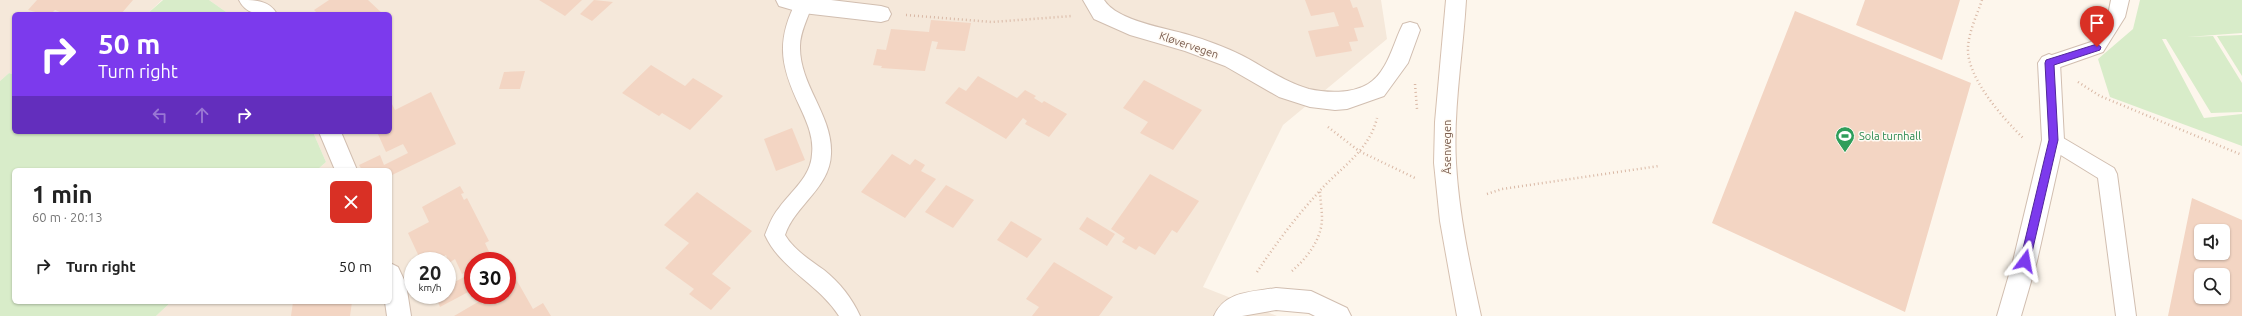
<!DOCTYPE html>
<html lang="en">
<head>
<meta charset="utf-8">
<style>
  body { margin:0; font-family:Ubuntu,sans-serif; background:#f6f6f6; color:#222; height:100vh; display:flex; flex-direction:column; font-size:15px; white-space:nowrap }
  * { box-sizing:border-box; margin:0 }
  p { font-size:13px; color:#767676 }
  .icon { flex:none; width:22px; height:22px; fill:none; stroke:currentColor; stroke-width:2; stroke-linecap:round; stroke-linejoin:round }
  .map { position:relative; flex:1; overflow:hidden }
  .panel { position:absolute; left:12px; top:168px; width:380px; height:136px; display:flex; flex-direction:column; background:#fff; border-radius:6px; box-shadow:0 1px 3px #0004 }
  .panel>* { flex:none }
  .hud { position:absolute; left:12px; top:12px; width:380px; height:122px; border-radius:6px; box-shadow:0 1px 3px #0004; background:#7c3aed; color:#fff; overflow:hidden }
  .buttons { position:absolute; left:2194px; top:224px; display:grid; gap:8px }
  .buttons a { display:grid; place-items:center; width:36px; height:36px; border-radius:6px; background:#fff; box-shadow:0 1px 3px #0004; font-size:20px }
  .speed { position:absolute; left:404px; top:252px; display:flex; gap:8px; font-size:20px; font-weight:700; text-align:center }
  .speed>* { display:grid; place-content:center; width:52px; height:52px; border-radius:50%; background:#fff; box-shadow:0 1px 3px #0004; line-height:1 }
  .speed small { font-size:10px; font-weight:400 }
  .speed .limit { border:6px solid #d22; background:#fff; color:#111 }
  .pin { position:absolute; display:grid; place-items:center; width:34px; height:34px; color:#fff; margin:-41px -17px; border-radius:50% 50% 50% 0; rotate:-45deg; box-shadow:0 0 4px #0007 }
  .pin .icon { rotate:45deg }
  .me { position:absolute; width:44px; margin:-22px; rotate:13deg; stroke-linejoin:round; filter:drop-shadow(0 0 3px #0008) }
  .turn { display:flex; align-items:center; gap:14px; height:84px; padding:0 20px; font-size:18px }
  .turn .icon { width:52px; height:52px; stroke-width:2.5 }
  .turn b { display:block; font-size:28px; line-height:34px }
  .lanes { display:flex; align-items:center; height:38px; padding:0 20px; background:#0003; justify-content:center; gap:20px; direction:ltr }
  .lanes .off { opacity:.35 }
  .round { display:grid; place-items:center; flex:none; width:42px; height:42px; border-radius:6px; background:#f6f6f6 }
  .summary { display:flex; align-items:center; justify-content:space-between; height:68px; padding:0 20px }
  h1 { font-size:24px; font-weight:700; line-height:30px }
  ul { padding:0; list-style:none }
  li { display:flex; align-items:center; gap:12px; height:60px; padding:0 20px }
  li div { flex:1 }
  li b { display:block; font-size:15px }
  li em { font-style:normal }
  .map>svg:first-child { display:block }
  .residential { fill:#f5e8da; fill-rule:evenodd }
  .green { fill:#d8ecc9 }
  .building { fill:#f3d5c3; fill-rule:evenodd }
  .lines { fill:none; stroke-linecap:round; stroke-linejoin:round }
  .lane-casing { stroke:#d1beb0; stroke-width:2 }
  .street-casing { stroke:#d1beb0; stroke-width:2 }
  .secondary-casing { stroke:#d6c0b0; stroke-width:2 }
  .path { stroke:#d9b8a5; stroke-width:2.5; stroke-dasharray:1 3; stroke-linecap:butt }
  .lane { fill:#fff; fill-rule:evenodd }
  .street { fill:#fff; fill-rule:evenodd }
  .secondary { fill:#fff; fill-rule:evenodd }
  .route { fill:#7c3aed; stroke:#51269a }
  .labels { text-anchor:middle; dominant-baseline:central; stroke-width:3; stroke-linejoin:round; paint-order:stroke }
  .street-label { font-size:11px; fill:#7a5c4d; stroke:#fffaf3 }
  .leisure-label { font-size:11px; fill:#27864d; stroke:#fffaf3; text-anchor:start }
</style>
</head>
<body>
<div class="map">
<svg width="2242" height="316" viewBox="0 0 2242 316">
  <rect width="100%" height="100%" fill="#fdf6ec"/>
  <path class="residential" d="M0 0H162L147 14H14V75L9 73 0 81Z
    M209 0H1381L1387 39 1283 125 1203 287 1277 316H156L171 302H390V170H317L326 162 313 132H390V14H229ZM413 261H447V295H413ZM473 261H507V295H473Z"/>
  <path class="green" d="M163 0H209L229 14H147Z
    M2140 0H2242V33L2187 37 2213 36 2242 83V112L2211 113 2166 39H2162L2204 118 2242 114V146L2110 97 2098 59 2133 29Z
    M2242 35V76L2217 36Z
    M9 73 14 75V132H313L326 162 317 170H14V302H171L156 316H0V81Z"/>
  <path class="building" d="M37 0H133L121 14H65L55 10 51 14H43L28 10Z
    M329 0H368L383 14H318L314 10Z
    M539 0H582L565 16Z
    M594 0 613 2 592 21 580 14Z
    M1305 0H1350L1353 8 1357 7 1364 27 1354 28 1358 41 1349 42 1352 51 1316 57 1308 31 1339 26 1334 12 1311 16Z
    M1865 0H1960L1942 60 1856 25Z
    M1795 11 1971 83 1905 312 1712 223Z
    M931 20 971 23 965 51 936 49 938 42 932 41 925 71 881 68 882 66 873 65 877 49 886 50 891 29 929 32Z
    M651 65 685 86 693 78 723 96 690 130 662 113 659 116 622 93Z
    M525 71 520 89H499L504 72Z
    M978 76 1017 98 1025 90 1036 96 1034 98 1042 103 1044 101 1067 114 1049 137 1025 124 1027 121 1023 118 1006 139 945 103 959 87 966 91Z
    M1144 80 1202 110 1173 150 1140 133 1148 122 1123 108Z
    M431 92 456 144 390 176V170H362L359 165 380 155 384 165 408 153 403 144 386 152 377 132H390V100L395 110Z
    M792 128 805 160 776 171 764 139Z
    M892 154 910 165 915 159 925 165 921 171 936 179 905 218 861 192Z
    M1150 174 1199 201 1177 233 1172 230 1155 255 1139 246 1136 250 1122 242 1125 238 1111 229Z
    M946 185 974 200 953 228 925 212Z
    M460 186 464 193 461 194 464 200 467 198 489 241 485 243 492 258 486 261H473V268L462 274 455 259 449 263 446 255 435 261H421L408 233 429 222 422 207Z
    M697 192 752 231 712 274 731 288 711 310 689 294 694 289 665 268 689 243 664 225Z
    M2192 198 2242 220V316H2168ZM2201 231H2223V253H2201ZM2201 275H2223V297H2201Z
    M1087 217 1115 234 1107 246 1079 229Z
    M1011 221 1042 239 1027 258 997 240Z
    M1054 262 1113 297 1099 316H1032L1039 307 1026 299Z
    M466 276 472 290 440 307 435 295H447V286Z
    M516 279 533 309 543 303 551 316H454L490 295H507V285Z
    M293 302H352L350 316H291Z"/>
  <g class="lines">
    <defs>
      <path id="lane" d="M797 0H809L812 5C808 18 800 32 800 46 799 85 833 115 831 154 830 188 795 205 785 235 794 250 810 260 824 270 839 282 852 298 860 316H839C819 284 781 270 765 235 769 225 772 216 779 208 791 191 811 177 812 154 814 138 807 122 800 107 781 67 775 42 797 0Z
        M2111 0H2129L2125 17 2103 52 2049 71 2043 68 2040 63 2043 58 2091 42 2108 15Z
        M2053 132 2114 168 2117 174 2136 316H2116L2098 178 2046 146 2044 140 2046 134Z"/>
      <path id="street" d="M239 0C255 0 269 0 277 14 261 14 247 16 239 0Z
        M776 0H831L881 6 888 8 891 14 888 20 881 22 803 13 779 6Z
        M1083 0H1104C1117 21 1166 28 1189 35 1206 40 1225 47 1241 55 1263 66 1284 82 1309 89 1327 93 1351 94 1368 84 1388 72 1393 43 1403 24L1410 22 1417 24 1420 30 1408 63 1384 96 1347 109 1335 110 1310 107 1279 97 1225 66 1185 51 1130 35 1094 19Z
        M2049 54 2056 57 2060 63 2064 140 2037 261 2021 316H1997L2013 261 2042 140 2038 63 2042 57Z
        M319 132H341L357 170H335Z
        M390 263 398 267 406 284 411 316H387L385 302H390Z
        M1276 288 1311 291 1347 308 1351 316H1315L1309 313 1276 310 1242 316H1214C1225 291 1252 292 1276 288Z"/>
      <path id="secondary" d="M1446 0H1466C1463 54 1453 109 1456 163 1459 215 1470 266 1481 316H1457L1440 221 1434 163 1435 122Z"/>
    </defs>
    <use href="#lane" class="lane-casing"/>
    <use href="#street" class="street-casing"/>
    <use href="#secondary" class="secondary-casing"/>
    <path class="path" d="M1982 0C1977 15 1969 31 1968 47 1966 77 2003 118 2023 138
      M906 15 992 22 1072 16
      M2078 82 2100 96 2242 155
      M1415 84 1417 109
      M1328 127 1359 151 1417 179
      M1487 194 1502 189 1659 166
      M1292 271C1307 258 1322 239 1322 218 1322 209 1320 199 1320 190
      M1257 272C1275 245 1295 218 1317 194 1338 169 1369 152 1377 118"/>
    <use href="#lane" class="lane"/>
    <use href="#street" class="street"/>
    <use href="#secondary" class="secondary"/>
  </g>
  <path class="route" d="M2097 44 2101 47 2100 50 2054 65 2058 140 2030 261 2025 265 2020 261 2049 140 2045 63 2046 60Z"/>
  <defs>
    <symbol id="stadium-pin" viewBox="-11 -11 22 30"><path d="M0 17L-7.5 6A9.5 9.5 0 1 1 7.5 6Z" fill="#2e9e5b" stroke="#fffaf3"/><path d="M0-5a6.5 5 0 1 0 0 10a6.5 5 0 1 0 0-10ZM-3.5-1.8h7v3.6h-7Z" fill="#fff"/></symbol>
  </defs>
  <g fill-rule="evenodd">
    <use href="#stadium-pin" x="1834" y="125" width="22" height="30"/>
  </g>
  <g class="labels">
    <g class="street-label">
      <text transform="translate(1189 45) rotate(19)">Kløvervegen</text>
      <text transform="translate(1447 147) rotate(-90)">Åsenvegen</text>
    </g>
    <g class="leisure-label">
      <text x="1859" y="136">Sola turnhall</text>
    </g>
  </g>
</svg>
<div class="buttons">
<a><svg class="icon" aria-label="sound" viewBox="0 0 24 24"><path d="M4 9h4l5-4v14l-5-4H4zM17 9q2 3 0 6"/></svg></a>
<a><svg class="icon" aria-label="search" viewBox="0 0 24 24"><circle cx="10" cy="10" r="6"/><path d="M15 15l6 6"/></svg></a>
</div>
<div class="speed"><div>20<small>km/h</small></div><div class="limit">30</div></div>
<div class="pin" style="left:2097px;top:47px;background:#d93025"><svg class="icon" aria-label="arrive" viewBox="0 0 24 24"><path d="M6 21V4h12l-3 4 3 4H6"/></svg></div>
<svg class="me" style="left:2025px;top:261px" viewBox="-20 -20 40 40"><path d="M0-17L14 15 0 8-14 15z" fill="#7c3aed" stroke="#fff" stroke-width="4"/></svg>
<div class="hud">
<div class="turn"><svg class="icon" aria-label="right" viewBox="0 0 24 24"><path d="M7 20v-9h11M14 6l5 5-5 5"/></svg><div><b>50 m</b>Turn right</div></div>
<div class="lanes"><svg class="icon off" aria-label="left" viewBox="0 0 24 24"><path d="M17 20v-9H6M10 6l-5 5 5 5"/></svg><svg class="icon off" aria-label="ahead" viewBox="0 0 24 24"><path d="M12 20V5M6 11l6-6 6 6"/></svg><svg class="icon" aria-label="right" viewBox="0 0 24 24"><path d="M7 20v-9h11M14 6l5 5-5 5"/></svg></div>
</div>
<section class="panel">
<div class="summary"><div><h1>1 min</h1><p>60 m · 20:13</p></div><a class="round" style="background:#d93025;color:#fff"><svg class="icon" aria-label="close" viewBox="0 0 24 24"><path d="M6 6l12 12M18 6L6 18"/></svg></a></div>
<ul>
<li><svg class="icon" aria-label="right" viewBox="0 0 24 24"><path d="M7 20v-9h11M14 6l5 5-5 5"/></svg><div><b>Turn right</b></div><em>50 m</em></li>
</ul>
</section>
</div>
</body>
</html>
